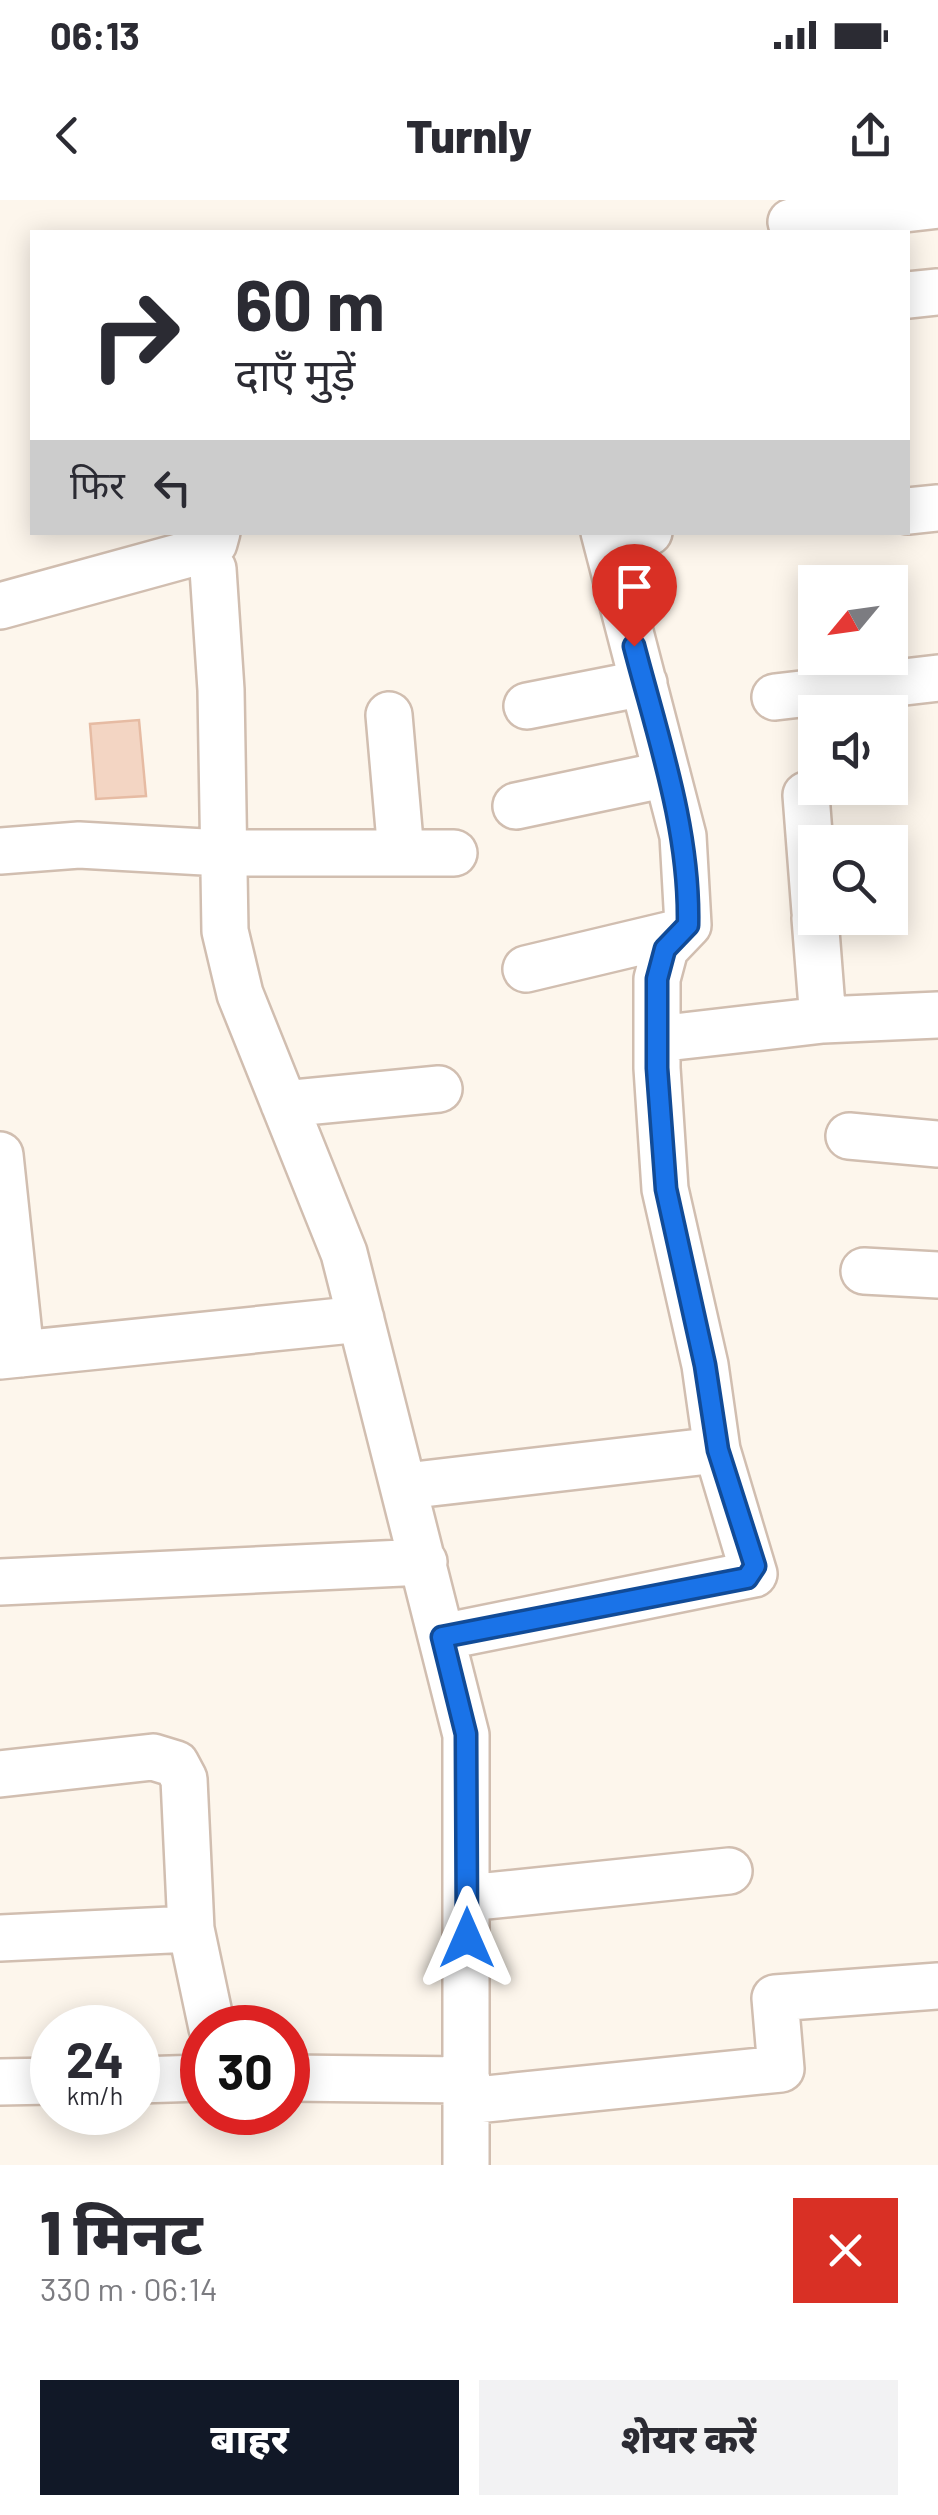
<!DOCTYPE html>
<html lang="hi">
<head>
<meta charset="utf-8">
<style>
  body { margin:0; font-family:Barlow,"Noto Sans Devanagari",sans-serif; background:#f2f2f3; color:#2b2b33; height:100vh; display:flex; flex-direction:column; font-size:38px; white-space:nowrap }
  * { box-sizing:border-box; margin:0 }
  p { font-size:32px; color:#7c7c81 }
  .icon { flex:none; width:55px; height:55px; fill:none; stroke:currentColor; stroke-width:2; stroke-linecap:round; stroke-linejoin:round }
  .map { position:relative; height:1965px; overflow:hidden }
  .sheet { display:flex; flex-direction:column; background:#fff; flex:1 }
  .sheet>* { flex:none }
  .top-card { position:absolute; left:30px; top:30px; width:880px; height:305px; border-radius:0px; box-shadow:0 5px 25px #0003; background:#fff; color:#2b2b33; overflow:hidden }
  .needle { width:65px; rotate:241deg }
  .fabs { position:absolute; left:798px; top:365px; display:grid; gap:20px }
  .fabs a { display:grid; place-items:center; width:110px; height:110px; border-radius:0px; background:#fff; box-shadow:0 5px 25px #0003; font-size:50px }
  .speed { position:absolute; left:30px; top:1805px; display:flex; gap:20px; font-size:50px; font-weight:700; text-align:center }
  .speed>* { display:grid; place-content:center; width:130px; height:130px; border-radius:50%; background:#fff; box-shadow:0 5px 25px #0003; line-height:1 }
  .speed small { font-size:25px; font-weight:400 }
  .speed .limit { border:15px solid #d22; background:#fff; color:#111 }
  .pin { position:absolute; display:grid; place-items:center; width:85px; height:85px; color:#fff; margin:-102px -42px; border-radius:50% 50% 50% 0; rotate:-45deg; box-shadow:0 0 10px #0007 }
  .pin .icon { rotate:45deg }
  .me { position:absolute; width:110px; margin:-55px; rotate:0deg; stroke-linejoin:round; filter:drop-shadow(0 0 8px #0008) }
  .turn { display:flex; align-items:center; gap:35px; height:210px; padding:0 40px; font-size:45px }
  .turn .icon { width:130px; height:130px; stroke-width:2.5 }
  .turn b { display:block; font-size:70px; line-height:85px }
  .then { display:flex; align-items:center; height:95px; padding:0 40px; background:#0003; gap:20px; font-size:38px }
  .round { display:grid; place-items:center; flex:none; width:105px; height:105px; border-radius:0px; background:#f2f2f3 }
  .overview { display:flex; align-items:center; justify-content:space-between; height:170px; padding:0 40px }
  h1 { font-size:60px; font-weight:800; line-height:75px }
  .cta { display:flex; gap:20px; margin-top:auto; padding:20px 40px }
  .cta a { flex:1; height:115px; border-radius:0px; background:#111827; color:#fff; font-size:40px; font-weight:800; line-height:115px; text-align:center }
  .cta a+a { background:#f2f2f3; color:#2b2b33 }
  .status { display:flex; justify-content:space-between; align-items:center; height:70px; padding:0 50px; background:#fff; direction:ltr }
  .status svg { height:28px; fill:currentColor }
  header { display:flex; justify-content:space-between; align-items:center; height:130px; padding:0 40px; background:#fff; font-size:45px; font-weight:800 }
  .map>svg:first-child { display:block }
  .building { fill:#f3d5c3; stroke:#e6bba3; stroke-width:2.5 }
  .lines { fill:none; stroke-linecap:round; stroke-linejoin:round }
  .minor-casing { stroke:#d1beb0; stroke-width:50 }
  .minor { stroke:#fff; stroke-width:45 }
  .route-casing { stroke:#114b97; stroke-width:25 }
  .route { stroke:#1a73e8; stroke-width:18 }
</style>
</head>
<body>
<div class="status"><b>06:13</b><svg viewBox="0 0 49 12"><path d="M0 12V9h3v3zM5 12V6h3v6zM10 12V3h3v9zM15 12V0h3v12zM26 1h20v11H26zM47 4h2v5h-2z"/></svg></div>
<header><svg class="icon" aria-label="back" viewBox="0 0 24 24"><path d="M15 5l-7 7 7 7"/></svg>Turnly<svg class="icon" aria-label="share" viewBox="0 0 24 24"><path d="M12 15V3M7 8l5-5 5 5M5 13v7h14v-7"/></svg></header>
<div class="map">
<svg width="938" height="1965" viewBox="0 0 938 1965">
  <rect width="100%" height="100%" fill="#fdf6ec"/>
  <path class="building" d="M139 520 146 596 96 599 90 524Z"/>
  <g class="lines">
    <defs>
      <path id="minor" d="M791 22 938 5
        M908 95 938 92
        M908 311 938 308
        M605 336 649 332
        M213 369 221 490 225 731 240 794 344 1053 466 1535V1965
        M0 406 204 350 214 343 217 332
        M775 497 938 478
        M527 506 644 483
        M389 515 401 653
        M806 595 815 712
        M516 606 667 574
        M0 651 79 645 222 653H454
        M815 718 823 820
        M526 769 681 732
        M657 839 823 820 938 815
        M284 904 439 889
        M849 936 938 944
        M0 955 21 1154
        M864 1071 938 1075
        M0 1156 361 1119
        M406 1286 717 1250 705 1165 665 989 657 868V779L665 749 688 725 683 636 604 332
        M0 1382 424 1362
        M442 1437 754 1374 717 1250
        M0 1574 153 1557 176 1564 184 1579 191 1729 212 1828
        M467 1698 729 1671
        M0 1738 191 1729
        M288 1878 467 1880
        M138 1880 202 1878
        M0 1882 52 1881
        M466 1901 781 1869 775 1798 938 1786"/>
    </defs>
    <use href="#minor" class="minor-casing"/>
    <use href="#minor" class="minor"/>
  </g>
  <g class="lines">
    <defs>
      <path id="route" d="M467 1738 466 1534 442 1437 747 1378 755 1366 718 1250 705 1165 666 989 657 868V779L665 749 688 725C690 629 658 538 634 446"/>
    </defs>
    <use href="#route" class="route-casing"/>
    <use href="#route" class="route"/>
  </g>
</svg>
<div class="fabs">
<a><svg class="needle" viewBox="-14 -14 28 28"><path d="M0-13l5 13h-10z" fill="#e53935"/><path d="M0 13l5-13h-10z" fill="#7c7c81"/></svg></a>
<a><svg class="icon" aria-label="sound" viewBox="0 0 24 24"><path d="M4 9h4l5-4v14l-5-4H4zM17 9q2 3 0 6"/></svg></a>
<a><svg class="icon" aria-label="search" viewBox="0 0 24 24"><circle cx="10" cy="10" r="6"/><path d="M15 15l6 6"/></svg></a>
</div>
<div class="speed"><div>24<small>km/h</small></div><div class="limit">30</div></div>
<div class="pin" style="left:634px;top:446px;background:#d93025"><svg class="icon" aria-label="arrive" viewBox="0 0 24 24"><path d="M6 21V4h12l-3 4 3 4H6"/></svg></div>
<svg class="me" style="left:467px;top:1738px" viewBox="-20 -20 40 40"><path d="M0-17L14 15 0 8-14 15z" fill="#1a73e8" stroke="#fff" stroke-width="4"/></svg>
<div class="top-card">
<div class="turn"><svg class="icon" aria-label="right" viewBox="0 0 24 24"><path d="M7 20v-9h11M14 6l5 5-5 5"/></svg><div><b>60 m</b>दाएँ मुड़ें</div></div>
<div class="then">फिर<svg class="icon" aria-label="left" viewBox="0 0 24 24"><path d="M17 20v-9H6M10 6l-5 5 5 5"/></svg></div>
</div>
</div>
<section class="sheet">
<div class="overview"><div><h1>1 मिनट</h1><p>330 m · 06:14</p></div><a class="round" style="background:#d93025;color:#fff"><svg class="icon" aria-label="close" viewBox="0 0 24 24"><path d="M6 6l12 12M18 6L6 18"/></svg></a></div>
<div class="cta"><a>बाहर</a><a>शेयर करें</a></div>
</section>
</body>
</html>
